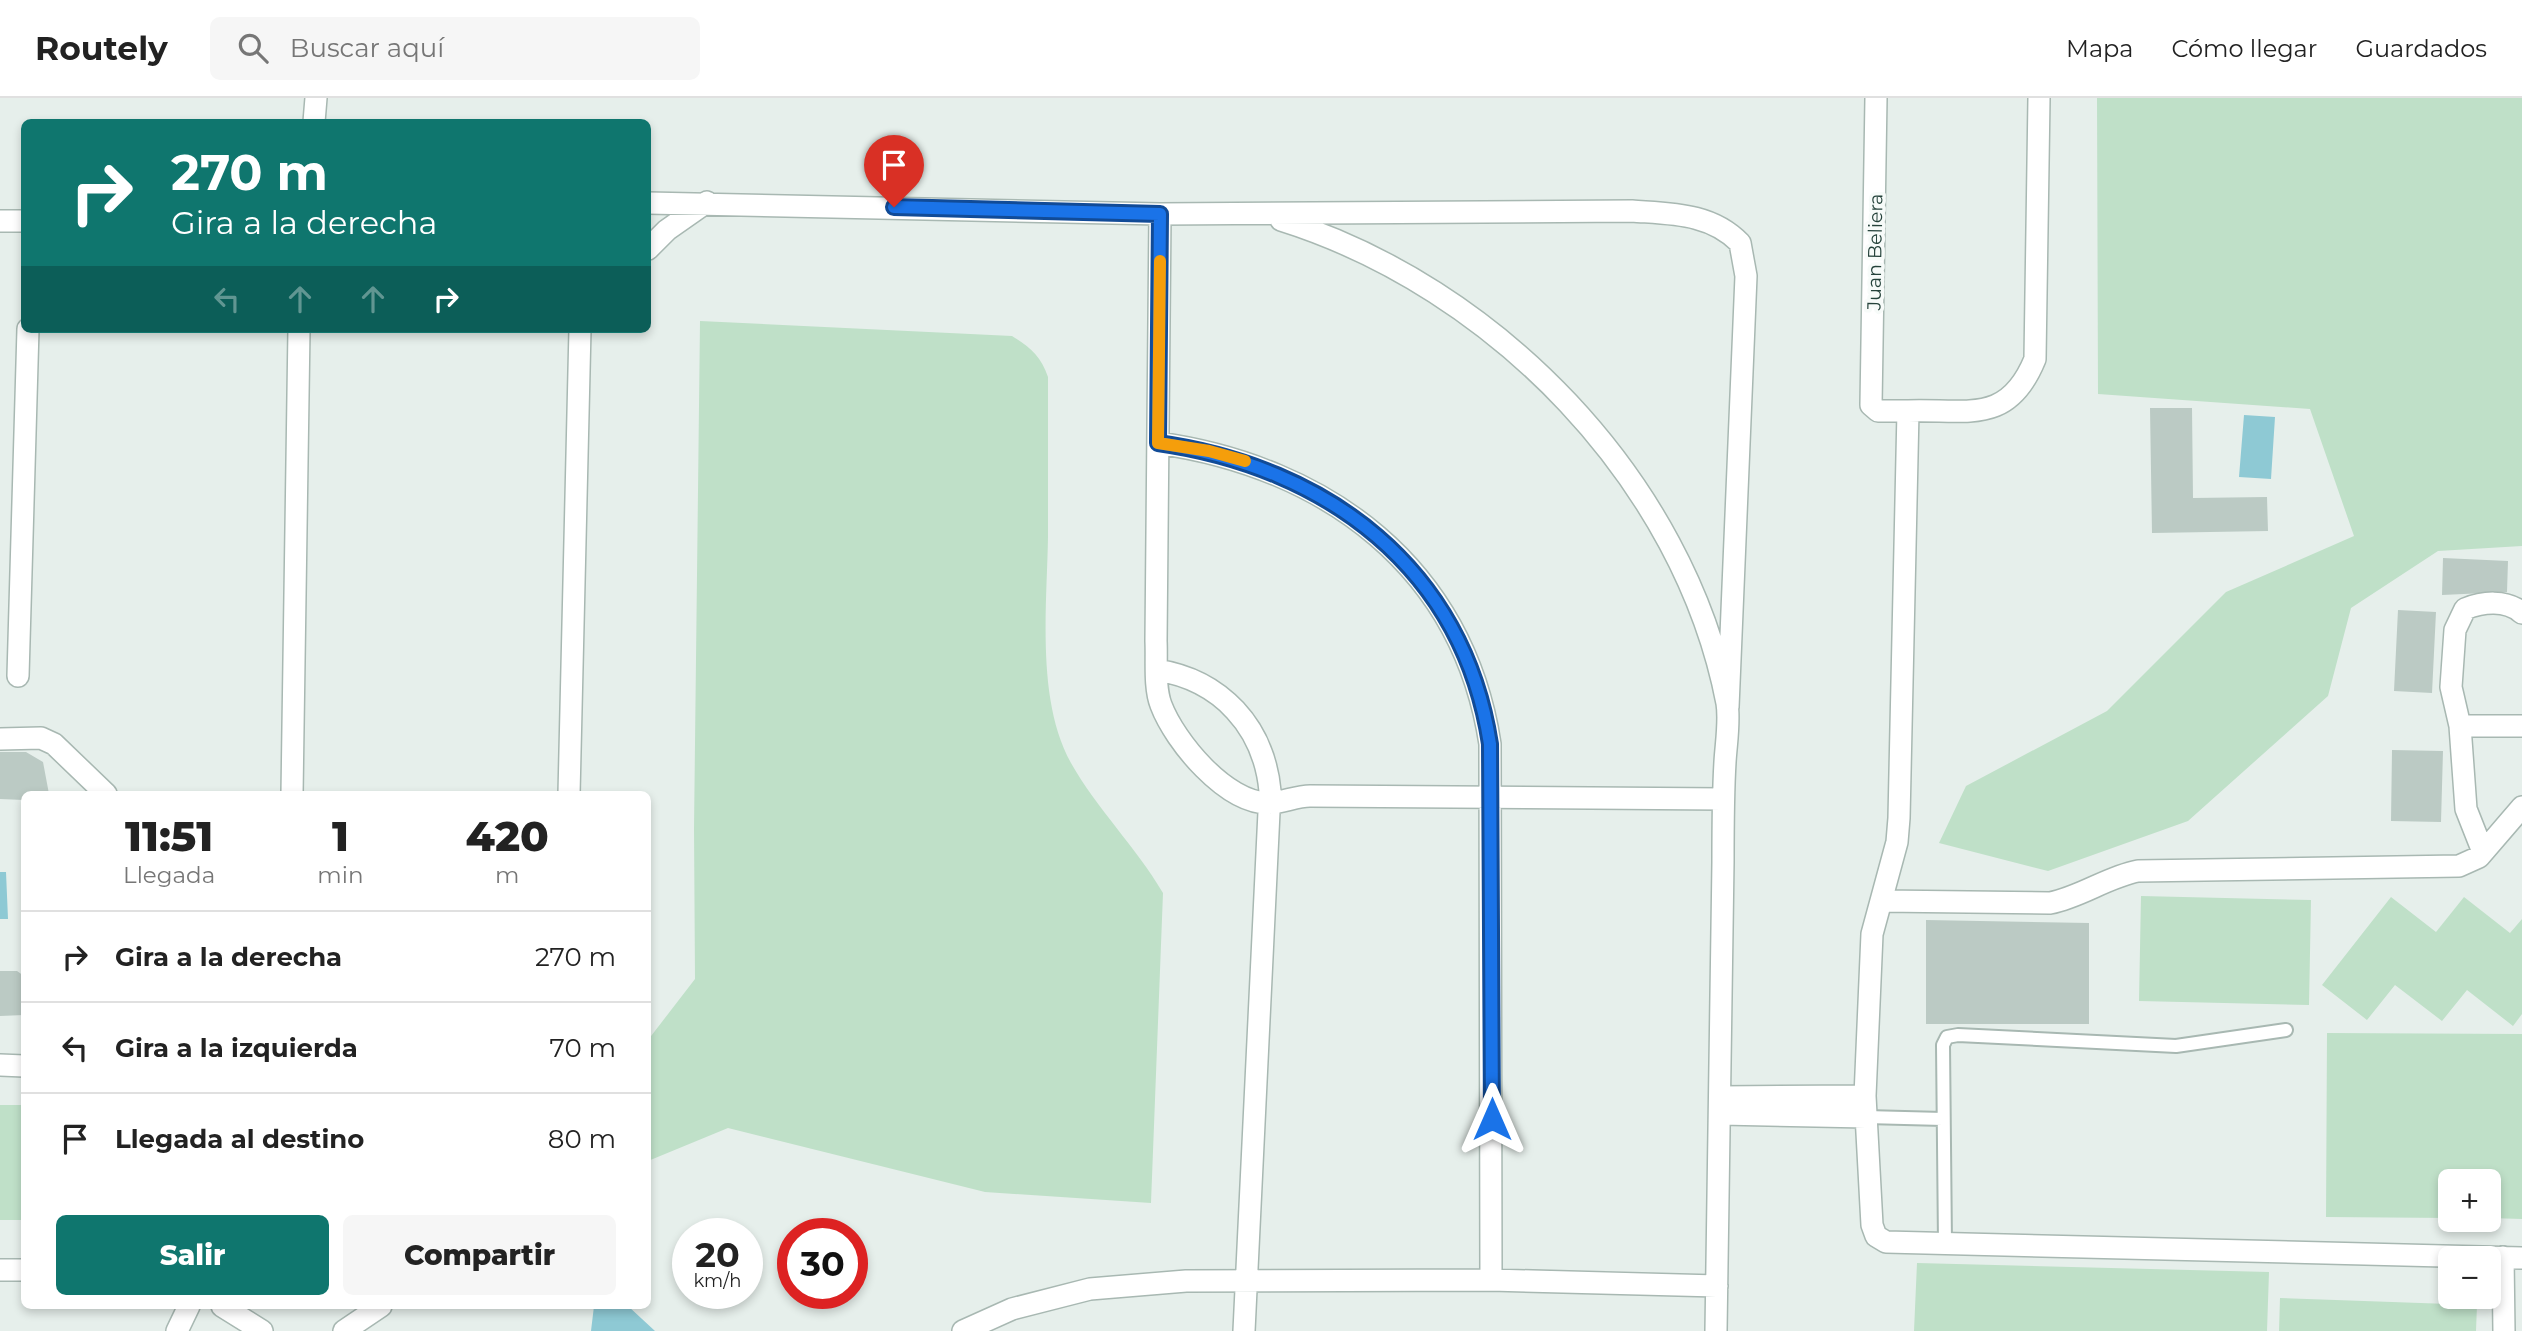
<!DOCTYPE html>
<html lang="es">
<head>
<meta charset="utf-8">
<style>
  body { margin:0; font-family:Montserrat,sans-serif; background:#f6f6f6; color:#222; height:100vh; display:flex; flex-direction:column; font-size:26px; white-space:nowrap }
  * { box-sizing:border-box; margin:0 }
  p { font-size:23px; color:#767676 }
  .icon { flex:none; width:38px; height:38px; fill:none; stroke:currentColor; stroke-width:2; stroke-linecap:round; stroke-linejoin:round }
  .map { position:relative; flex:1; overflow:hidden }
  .details { position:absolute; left:21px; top:693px; width:630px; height:518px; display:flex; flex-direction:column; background:#fff; border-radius:10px; box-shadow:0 4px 10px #0003 }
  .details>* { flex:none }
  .guide { position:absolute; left:21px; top:21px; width:630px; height:214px; border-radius:10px; box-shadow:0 4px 10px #0003; background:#0f766e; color:#fff; overflow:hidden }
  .controls { position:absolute; left:2438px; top:1071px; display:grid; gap:14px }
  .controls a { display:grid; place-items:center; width:63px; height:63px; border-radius:10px; background:#fff; box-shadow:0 4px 10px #0003; font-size:35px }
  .speed { position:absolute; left:672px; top:1120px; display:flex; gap:14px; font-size:35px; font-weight:700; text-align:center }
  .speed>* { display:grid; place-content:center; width:91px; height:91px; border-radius:50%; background:#fff; box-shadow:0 4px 10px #0003; line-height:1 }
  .speed small { font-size:18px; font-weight:400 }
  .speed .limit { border:10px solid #d22; background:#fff; color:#111 }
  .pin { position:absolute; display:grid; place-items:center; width:60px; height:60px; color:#fff; margin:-72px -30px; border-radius:50% 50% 50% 0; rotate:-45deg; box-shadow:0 0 7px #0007 }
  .pin .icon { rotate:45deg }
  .me { position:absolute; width:77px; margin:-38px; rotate:0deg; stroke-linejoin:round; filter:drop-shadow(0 0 5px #0008) }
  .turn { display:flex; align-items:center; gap:24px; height:147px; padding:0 35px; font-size:32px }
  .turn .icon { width:91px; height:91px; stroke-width:2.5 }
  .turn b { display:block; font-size:49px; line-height:60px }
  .lanes { display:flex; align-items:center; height:66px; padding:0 35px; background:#0003; justify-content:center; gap:35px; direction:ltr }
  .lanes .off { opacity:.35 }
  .eta { display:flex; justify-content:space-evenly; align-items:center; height:119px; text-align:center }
  .eta b { font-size:42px; font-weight:800; line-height:49px }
  .action { display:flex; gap:14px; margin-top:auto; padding:14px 35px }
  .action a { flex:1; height:80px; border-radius:10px; background:#0f766e; color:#fff; font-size:28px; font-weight:800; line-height:80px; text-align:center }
  .action a+a { background:#f6f6f6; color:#222 }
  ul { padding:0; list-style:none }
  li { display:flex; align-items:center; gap:21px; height:91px; padding:0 35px; border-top:2px solid #e0e0e0 }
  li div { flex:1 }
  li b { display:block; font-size:26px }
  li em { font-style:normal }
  header { display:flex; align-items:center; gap:42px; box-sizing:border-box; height:98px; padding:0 35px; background:#fff; border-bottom:2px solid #e0e0e0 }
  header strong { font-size:33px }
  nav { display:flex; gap:38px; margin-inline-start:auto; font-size:24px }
  .search { width:490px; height:63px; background:#f6f6f6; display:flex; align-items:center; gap:18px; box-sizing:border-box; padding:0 24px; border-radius:10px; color:#767676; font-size:26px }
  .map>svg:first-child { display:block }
  .green { fill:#bfe0c8 }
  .water { fill:#8ec9d4 }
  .building { fill:#bbcac4 }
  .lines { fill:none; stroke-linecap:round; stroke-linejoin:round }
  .service-casing { stroke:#a8b8b2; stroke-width:16 }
  .minor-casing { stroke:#a8b8b2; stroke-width:24 }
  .service { stroke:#fff; stroke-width:12 }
  .minor { stroke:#fff; stroke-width:21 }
  .route-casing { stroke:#114b97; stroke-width:18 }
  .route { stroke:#1a73e8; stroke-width:12 }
  .slow { stroke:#f59e0b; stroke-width:12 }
  .labels { text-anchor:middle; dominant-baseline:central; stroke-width:7; stroke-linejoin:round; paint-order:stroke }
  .street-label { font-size:19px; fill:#24423a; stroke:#f7fbf9 }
</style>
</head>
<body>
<header>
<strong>Routely</strong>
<div class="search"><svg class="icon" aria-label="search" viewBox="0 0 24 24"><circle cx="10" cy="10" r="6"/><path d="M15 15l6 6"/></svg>Buscar aquí</div>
<nav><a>Mapa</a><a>Cómo llegar</a><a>Guardados</a></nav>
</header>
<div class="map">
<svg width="2522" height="1233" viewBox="0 0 2522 1233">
  <rect width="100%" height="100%" fill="#e6efeb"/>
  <path class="green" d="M2097 0H2522V448L2438 453 2351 510 2328 598 2188 723 2048 773 1939 745 1966 688 2107 613 2226 494 2354 438 2310 311 2098 296Z
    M700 223 1012 238C1030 249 1041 258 1048 279 1048 332 1048 386 1048 439 1047 508 1036 602 1071 665 1097 711 1136 749 1163 795L1151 1105 985 1094 728 1030 648 1063V942L695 881 694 731Z
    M2141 798 2311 802 2309 907 2139 903Z
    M2391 799 2436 834 2464 799 2510 835 2522 821V916L2513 928 2467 892 2442 923 2395 887 2367 922 2322 887Z
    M2327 935 2522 936V1121L2489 1120 2488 1083H2450V1120L2326 1119Z
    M0 1007H24V1122H0Z
    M1917 1165 2269 1174 2267 1233H1914Z
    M2280 1200 2477 1207 2476 1233H2279Z"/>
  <path class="water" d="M2244 317 2275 319 2271 381 2239 379Z
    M0 774H6L8 821H0Z
    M594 1208H628L655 1233H591Z"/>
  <path class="building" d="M2150 310H2192L2193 400 2267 399 2268 433 2152 435Z
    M2443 460 2508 463 2507 494 2442 497Z
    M2398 512 2436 514 2432 595 2394 593Z
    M2392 652 2443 653 2441 724 2391 723Z
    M0 654H26L43 664 49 696H24V702L0 701Z
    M1926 822 2089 825V926H1926Z
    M0 873H17L24 878V917L0 918Z"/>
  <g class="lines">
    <defs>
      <path id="service" d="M1866 1019 1943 1021
        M1945 1146 1943 947 1947 939 1958 937 2176 948 2286 932"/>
      <path id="minor" d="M1876 0 1871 307 1878 313H1908L1899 720 1897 744 1872 836 1865 998 1872 1127 1876 1138 1886 1144 2522 1160
        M314 24 316 0
        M648 105 1160 116 1632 113C1672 116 1711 115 1740 145L1746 178 1728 609
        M1160 116 1156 543C1157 562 1154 589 1161 607 1175 644 1226 705 1268 705 1282 705 1296 698 1310 698L1723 701
        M1281 122C1495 189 1684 382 1727 605 1730 623 1726 646 1725 664 1723 697 1723 730 1723 764 1722 920 1719 1076 1716 1233
        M0 123H24
        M648 151 667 132 707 104
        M1908 313C1969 311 2008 327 2035 261L2039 0
        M1158 345C1327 369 1463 469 1490 646L1491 1182
        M1157 572C1221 582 1264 629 1270 693L1244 1233
        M18 578 28 231
        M2460 628H2522
        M0 641 41 640 54 646 106 696
        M292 696 299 231
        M569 696 580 231
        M2483 754 2466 711 2460 628 2451 589 2455 532 2465 511C2482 504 2506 501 2522 515
        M1881 803 2050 805C2081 799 2107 779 2138 773L2459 768 2479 759 2522 709
        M0 967 24 968
        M1721 999 1865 998
        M1721 1016 1866 1019
        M2503 1159 2504 1233
        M0 1172H24
        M222 1208 262 1233
        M177 1233 189 1208
        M344 1233 381 1208
        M963 1233 1012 1211 1090 1191 1186 1183 1491 1182 1717 1188"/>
    </defs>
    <use href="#service" class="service-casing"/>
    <use href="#minor" class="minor-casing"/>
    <use href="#service" class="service"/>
    <use href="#minor" class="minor"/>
  </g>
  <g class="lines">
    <defs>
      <path id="route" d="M894 109 1160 116 1158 345C1327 369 1463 470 1490 646L1492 1021"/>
    </defs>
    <use href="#route" class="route-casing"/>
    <use href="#route" class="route"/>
    <path class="slow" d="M1160 163 1158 345 1209 353 1245 363"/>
  </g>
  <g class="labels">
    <g class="street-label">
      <text transform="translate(1875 154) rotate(-89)">Juan Beliera</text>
    </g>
  </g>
</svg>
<div class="controls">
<a>+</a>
<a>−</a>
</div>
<div class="speed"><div>20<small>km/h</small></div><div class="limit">30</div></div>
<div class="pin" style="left:894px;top:109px;background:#d93025"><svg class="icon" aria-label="arrive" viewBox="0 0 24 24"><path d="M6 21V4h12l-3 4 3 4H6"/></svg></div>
<svg class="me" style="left:1492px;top:1021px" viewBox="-20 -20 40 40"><path d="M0-17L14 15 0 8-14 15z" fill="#1a73e8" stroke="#fff" stroke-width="4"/></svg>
<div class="guide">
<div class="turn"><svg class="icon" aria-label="right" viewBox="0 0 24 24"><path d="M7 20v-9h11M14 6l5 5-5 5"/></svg><div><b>270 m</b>Gira a la derecha</div></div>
<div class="lanes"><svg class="icon off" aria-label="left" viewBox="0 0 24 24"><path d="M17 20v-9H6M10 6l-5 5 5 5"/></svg><svg class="icon off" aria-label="ahead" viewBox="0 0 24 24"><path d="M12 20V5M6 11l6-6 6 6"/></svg><svg class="icon off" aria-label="ahead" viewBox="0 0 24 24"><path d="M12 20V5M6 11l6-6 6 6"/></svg><svg class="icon" aria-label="right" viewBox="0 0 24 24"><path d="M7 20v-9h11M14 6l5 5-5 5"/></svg></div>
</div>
<section class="details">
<div class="eta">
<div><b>11:51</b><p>Llegada</p></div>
<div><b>1</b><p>min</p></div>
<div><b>420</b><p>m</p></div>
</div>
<ul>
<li><svg class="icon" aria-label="right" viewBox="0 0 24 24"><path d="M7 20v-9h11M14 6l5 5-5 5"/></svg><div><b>Gira a la derecha</b></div><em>270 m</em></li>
<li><svg class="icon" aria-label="left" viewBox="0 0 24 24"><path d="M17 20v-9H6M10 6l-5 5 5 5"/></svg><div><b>Gira a la izquierda</b></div><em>70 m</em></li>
<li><svg class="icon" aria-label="arrive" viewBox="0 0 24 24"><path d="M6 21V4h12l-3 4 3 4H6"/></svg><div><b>Llegada al destino</b></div><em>80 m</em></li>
</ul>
<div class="action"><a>Salir</a><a>Compartir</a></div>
</section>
</div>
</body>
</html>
